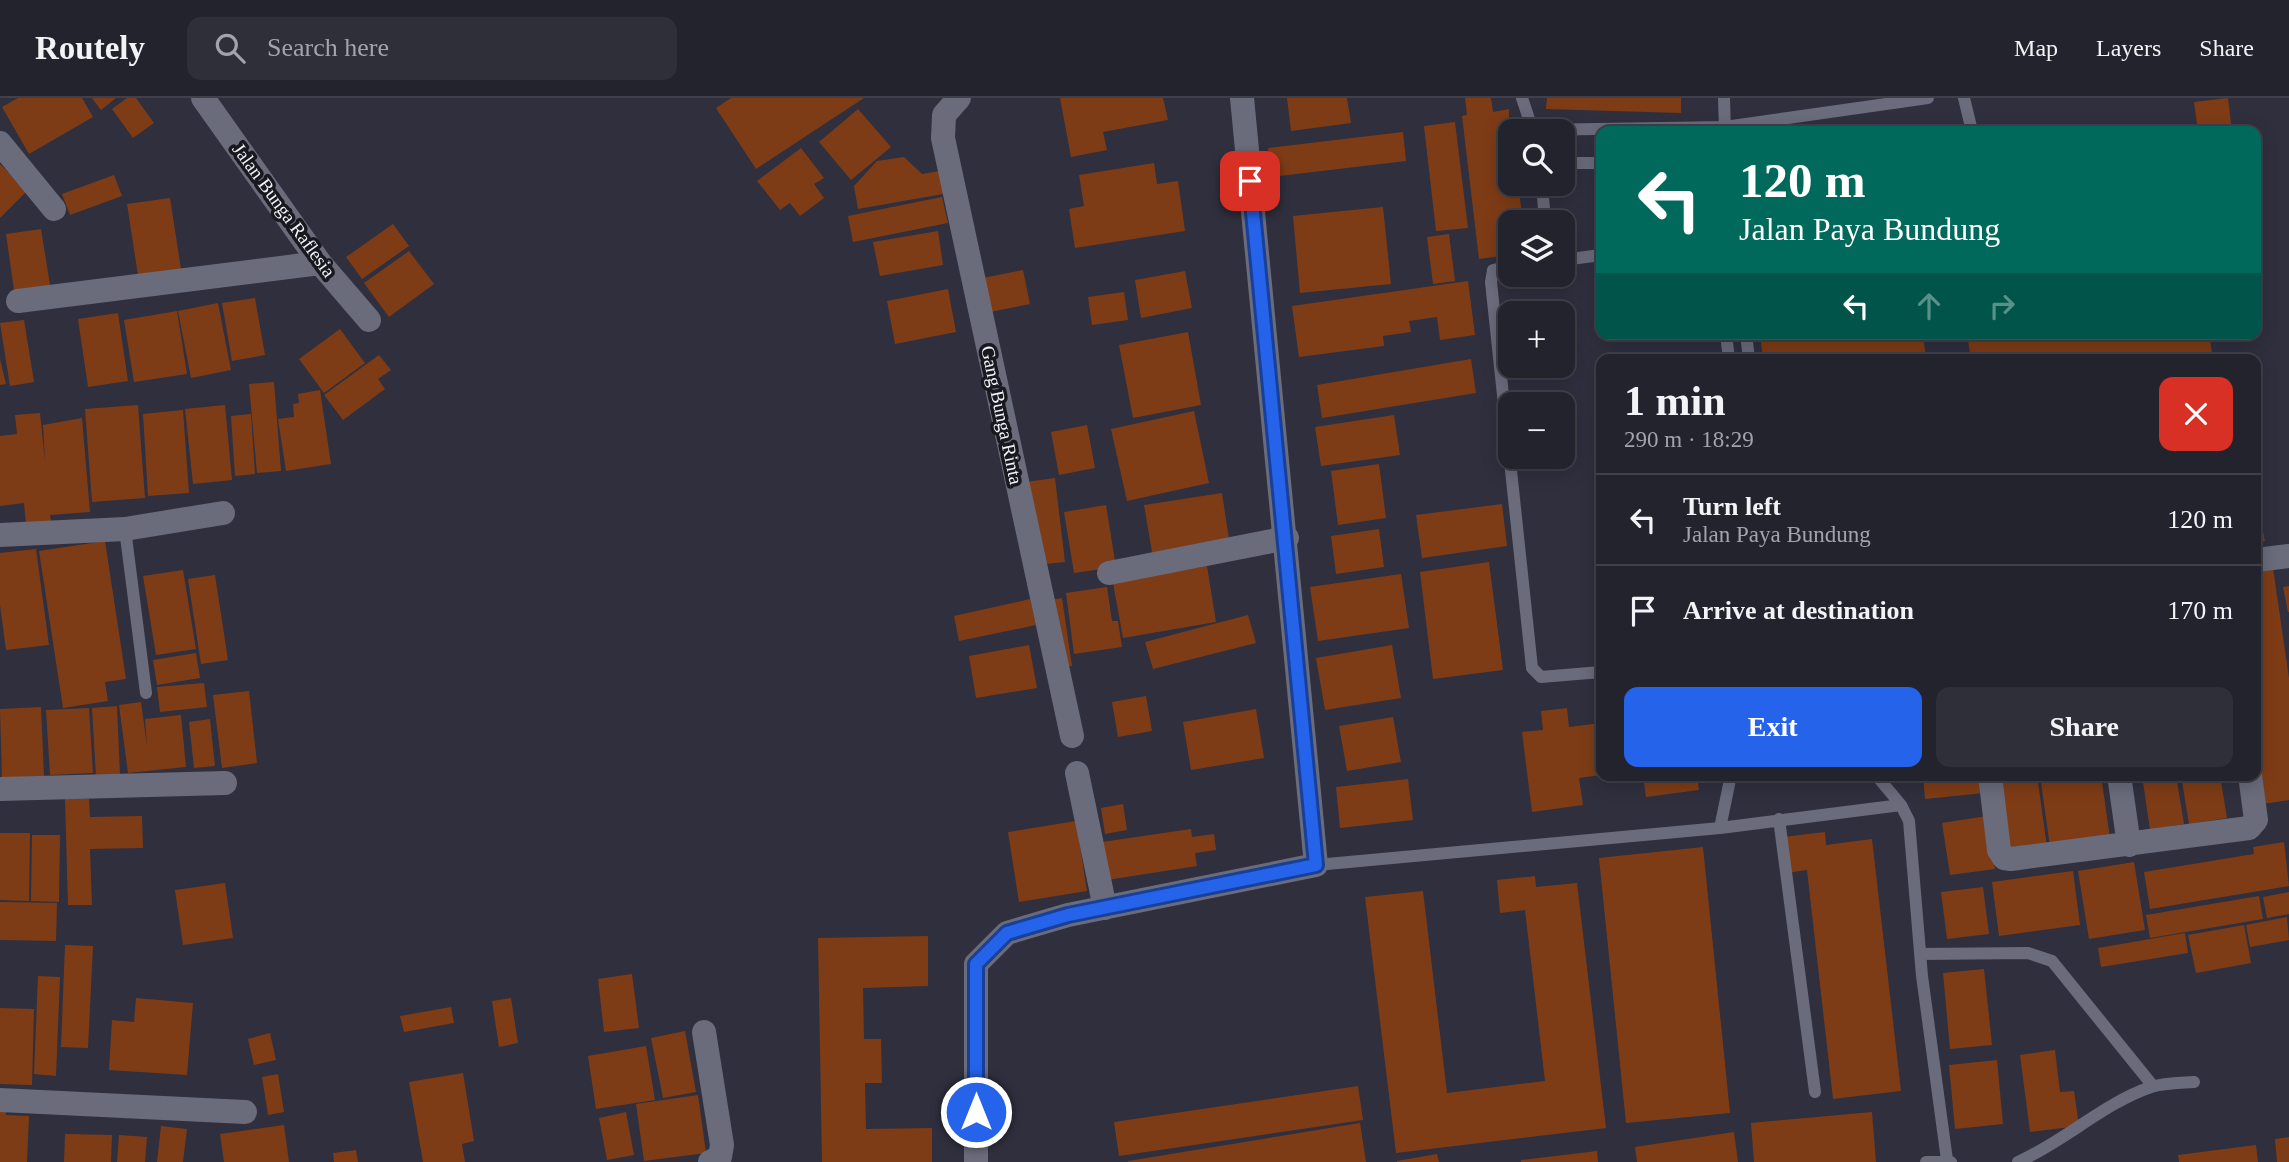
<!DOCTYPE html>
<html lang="en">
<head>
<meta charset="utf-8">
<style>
  body { margin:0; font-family:Georgia,serif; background:#2f2f3a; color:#f1f3f6; height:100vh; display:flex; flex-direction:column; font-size:26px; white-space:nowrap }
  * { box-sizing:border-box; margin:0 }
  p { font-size:23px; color:#a3a4aa }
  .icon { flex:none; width:38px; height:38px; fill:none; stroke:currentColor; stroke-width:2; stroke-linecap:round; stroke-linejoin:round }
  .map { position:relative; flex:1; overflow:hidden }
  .side { position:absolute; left:1596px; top:256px; width:665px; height:427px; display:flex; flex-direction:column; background:#23232e; border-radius:14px; box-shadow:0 4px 18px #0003,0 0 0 2px #40404a }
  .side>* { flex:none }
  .banner { position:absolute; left:1596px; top:28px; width:665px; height:214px; border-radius:14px; box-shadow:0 4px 18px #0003,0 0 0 2px #40404a; background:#00695c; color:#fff; overflow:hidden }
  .tools { position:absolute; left:1498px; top:21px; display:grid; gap:14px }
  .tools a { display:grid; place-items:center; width:77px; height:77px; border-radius:14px; background:#23232e; box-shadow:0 4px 18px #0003,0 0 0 2px #40404a; font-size:35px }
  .pin { position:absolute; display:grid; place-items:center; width:60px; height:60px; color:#fff; margin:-30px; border-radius:14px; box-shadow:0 4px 10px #0006 }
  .me { position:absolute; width:77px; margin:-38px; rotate:0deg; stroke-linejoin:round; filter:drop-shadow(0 0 5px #0008) }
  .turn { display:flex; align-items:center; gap:24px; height:147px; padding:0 28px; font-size:32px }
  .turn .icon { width:91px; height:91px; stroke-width:2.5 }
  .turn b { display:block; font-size:49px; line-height:60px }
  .lanes { display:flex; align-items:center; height:66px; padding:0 28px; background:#0003; justify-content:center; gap:35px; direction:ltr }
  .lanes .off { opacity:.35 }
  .round { display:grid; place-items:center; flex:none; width:74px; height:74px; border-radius:14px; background:#2f2f3a }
  .summary { display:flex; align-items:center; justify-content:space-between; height:119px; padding:0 28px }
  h1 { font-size:42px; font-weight:600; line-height:52px }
  .action { display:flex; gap:14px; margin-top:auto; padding:14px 28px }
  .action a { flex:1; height:80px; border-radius:14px; background:#2563eb; color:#fff; font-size:28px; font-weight:600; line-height:80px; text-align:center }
  .action a+a { background:#2f2f3a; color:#f1f3f6 }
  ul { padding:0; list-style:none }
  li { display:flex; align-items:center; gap:21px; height:91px; padding:0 28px; border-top:2px solid #40404a }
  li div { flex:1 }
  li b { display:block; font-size:26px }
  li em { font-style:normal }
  header { display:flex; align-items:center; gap:42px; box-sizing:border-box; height:98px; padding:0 35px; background:#23232e; border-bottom:2px solid #40404a }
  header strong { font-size:33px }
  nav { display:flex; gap:38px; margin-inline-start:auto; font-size:24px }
  .search { width:490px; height:63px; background:#2f2f3a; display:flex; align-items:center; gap:18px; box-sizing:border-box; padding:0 24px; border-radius:14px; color:#a3a4aa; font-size:26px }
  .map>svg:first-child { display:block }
  .building { fill:#7e3c16 }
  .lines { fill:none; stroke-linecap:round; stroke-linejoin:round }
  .lane { stroke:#6a6b7b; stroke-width:12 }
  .street { stroke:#6a6b7b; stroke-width:24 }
  .route-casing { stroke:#184099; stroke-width:18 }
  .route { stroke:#2563eb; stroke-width:12 }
  .labels { text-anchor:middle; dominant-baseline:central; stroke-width:7; stroke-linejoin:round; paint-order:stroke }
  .street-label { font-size:19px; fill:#f2f2fc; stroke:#18181f }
</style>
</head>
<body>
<header>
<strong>Routely</strong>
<div class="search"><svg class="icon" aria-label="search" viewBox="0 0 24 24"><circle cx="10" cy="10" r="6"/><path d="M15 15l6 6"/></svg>Search here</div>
<nav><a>Map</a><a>Layers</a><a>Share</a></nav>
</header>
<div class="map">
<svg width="2289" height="1064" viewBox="0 0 2289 1064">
  <rect width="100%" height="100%" fill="#2f2f3e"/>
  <path class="building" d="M18 0H82L93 19 29 56 2 9Z
    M92 0H116L101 12Z
    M127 0H136L154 25 133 40 112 11Z
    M731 0H864L756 71 716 10Z
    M1060 0H1163L1168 22 1103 34 1107 52 1071 59Z
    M1287 0H1347L1351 25 1291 33Z
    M1465 0H1491L1493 14 1509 11 1510 86H1518L1523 124H1510V157L1479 161 1462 18 1467 17Z
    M1547 0H1681V15L1546 11Z
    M2228 0 2232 33H2198L2194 4Z
    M858 11 891 49 851 82 819 44Z
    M1455 24 1468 130 1436 133 1424 28Z
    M1403 34 1406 63 1271 79 1268 50Z
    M801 50 824 80 814 86 824 100 800 118 790 105 780 112 757 83Z
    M904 59 922 76 939 73 943 96 858 111 854 88 877 63Z
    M1154 65 1157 86 1178 83 1185 133 1075 150 1069 111 1084 108 1079 77Z
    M0 66 27 93 0 120Z
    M114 77 122 98 70 117 62 96Z
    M942 99 948 125 853 144 848 118Z
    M170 100 181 171 138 177 127 106Z
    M1383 109 1391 186 1300 195 1293 118Z
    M393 126 409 148 362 181 346 159Z
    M41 131 51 193 15 199 6 136Z
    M938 133 943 167 880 178 873 144Z
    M1449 136 1455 183 1433 186 1427 139Z
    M409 153 434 186 389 219 364 185Z
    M1023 172 1030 206 985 215 978 181Z
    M1185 173 1192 210 1141 220 1135 182Z
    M1468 183 1475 237 1440 242 1437 219 1409 223 1411 234 1383 238 1384 248 1299 259 1292 208Z
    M948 191 956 234 895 246 887 203Z
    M1124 194 1128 222 1092 227 1088 199Z
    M255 200 265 257 232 263 222 205Z
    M218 205 231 272 191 280 178 213Z
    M177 213 187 276 134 284 124 222Z
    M118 215 128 283 88 289 78 221Z
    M24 222 34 284 10 288 0 225Z
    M340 231 365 265 324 295 299 261Z
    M1188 234 1201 307 1133 320 1119 247Z
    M1760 236H1923L1926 261H1763Z
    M1967 236H2209L2213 261H1971Z
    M379 257 391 272 378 281 385 291 343 322 324 297Z
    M0 261 6 286 0 287Z
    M1471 261 1476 295 1322 320 1317 287Z
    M274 284 281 373 257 375 249 286Z
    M320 292 331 366 286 373 278 321 294 319 293 306 299 305 298 296Z
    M138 307 145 400 92 404 85 311Z
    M225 307 232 382 193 386 185 311Z
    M183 312 189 395 148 398 143 316Z
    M1194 313 1209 385 1127 403 1111 331Z
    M40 315 45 364 43 327 82 320 90 414 50 417 51 424 26 427 24 405 0 408V338L17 336 15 317Z
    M251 316 255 376 235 378 231 318Z
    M1394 317 1400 357 1321 368 1315 329Z
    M1087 327 1095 370 1059 377 1051 334Z
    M1379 366 1386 420 1338 427 1331 373Z
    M1055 380 1065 464 1035 467 1026 384Z
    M1222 395 1230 448 1153 460 1144 407Z
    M2256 400 2265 443 2256 444Z
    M1502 406 1507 448 1422 460 1416 417Z
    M1106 407 1116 469 1074 475 1064 414Z
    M1379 431 1384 469 1336 476 1331 438Z
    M105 443 126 581 105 584 108 603 63 610 39 453Z
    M36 451 49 547 6 552 0 507V455Z
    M1489 464 1503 572 1433 581 1420 474Z
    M1207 468 1216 524 1123 540 1113 485Z
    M2273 470 2289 580V702L2262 706 2256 661V473Z
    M183 472 196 551 156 557 143 478Z
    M1401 476 1409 530 1318 543 1310 489Z
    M215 477 228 562 201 566 188 481Z
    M2289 488V514H2288L2283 489Z
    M1107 489 1112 523H1118L1122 549 1074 556 1066 495Z
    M1062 500 1072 568 1060 570 1051 502Z
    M1030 501 1036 527 959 543 954 518Z
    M1248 517 1256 545 1153 571 1145 544Z
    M1029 547 1037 590 976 600 969 558Z
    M1392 547 1401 600 1325 612 1316 560Z
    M196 555 200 580 157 587 153 562Z
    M204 585 207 609 160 614 157 589Z
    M249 593 257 665 222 670 213 597Z
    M1146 598 1152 633 1118 639 1112 604Z
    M141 604 147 648 145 621 181 617 186 669 128 675 119 607Z
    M117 608 120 677 96 679 92 610Z
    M41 609 44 678 2 680 0 611Z
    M89 610 93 675 50 677 46 612Z
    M1567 610 1569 629 1601 625V677L1579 680 1583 707 1532 714 1522 634 1543 632 1541 613Z
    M1256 611 1264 660 1191 672 1183 624Z
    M1393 619 1401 664 1347 673 1339 628Z
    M210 621 215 668 194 670 189 624Z
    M1643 677H1697L1699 692 1646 699Z
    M1923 677H1982L1984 695 1925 701Z
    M1999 677H2037L2047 749 2010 754Z
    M2040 677H2101L2110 740 2050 749Z
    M2142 677H2176L2184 726 2150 732Z
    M2181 677H2220L2227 720 2189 726Z
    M1408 681 1413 722 1340 730 1336 689Z
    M65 701H89L90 719 142 718 143 750 90 751 92 807H68Z
    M1123 706 1127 732 1105 736 1101 710Z
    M1987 718 1995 771 1950 777 1942 725Z
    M1076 723 1087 793 1019 804 1008 734Z
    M1191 731 1192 739 1214 736 1216 752 1195 755 1197 768 1107 782 1102 744Z
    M1825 734 1826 747 1872 741 1901 993 1833 1001 1807 772 1787 775 1783 739Z
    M0 735H30L29 803 0 802Z
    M32 737H60L59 804 31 803Z
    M2284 744 2289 788 2150 811 2144 774 2254 756 2253 749Z
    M1703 749 1730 1015 1626 1025 1599 760Z
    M2134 764 2145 832 2089 841 2078 773Z
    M2073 773 2080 827 1999 838 1992 784Z
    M1535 778 1536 789 1577 785 1606 1030 1396 1055 1365 799 1423 793 1447 995 1545 983 1525 812 1500 815 1497 782Z
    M225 785 233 840 183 847 175 792Z
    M1983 789 1989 836 1947 841 1941 794Z
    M2289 794V816L2267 820 2263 799Z
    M2259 798 2263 821 2150 840 2146 817Z
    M0 804 57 805 56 843 0 842Z
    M2287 819 2289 842 2250 849 2246 827Z
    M2244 827 2251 865 2196 875 2188 837Z
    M2185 835 2188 855 2101 869 2098 850Z
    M928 838V888L863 890 864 941H881L882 985H865L866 1031 932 1030V1064H822L818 840Z
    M65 847 93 848 88 950 61 949Z
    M1984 871 1992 947 1950 951 1943 875Z
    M632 876 639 930 604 934 598 881Z
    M38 878 60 879 56 978 34 976Z
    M136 900 193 905 187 977 109 972 112 922 134 924Z
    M511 900 518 945 499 949 492 903Z
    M451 909 454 925 404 934 400 918Z
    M0 910 34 911 32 987 0 986Z
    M685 933 696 994 663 1000 651 940Z
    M270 935 276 962 254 967 248 941Z
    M646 948 655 1002 596 1011 588 958Z
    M2055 952 2060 994 2074 993 2079 1028 2030 1034 2020 957Z
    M1997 962 2003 1026 1955 1031 1949 967Z
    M463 975 474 1043 462 1046 465 1064H423L409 984Z
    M278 976 284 1014 268 1017 262 979Z
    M1358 988 1363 1022 1119 1058 1114 1024Z
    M698 997 706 1055 644 1063 636 1006Z
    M0 1007H6V1017L29 1018 27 1064H0Z
    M626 1014 634 1057 607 1062 599 1020Z
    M1872 1014 1876 1064H1754L1751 1025Z
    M1360 1025 1366 1064H1128V1063Z
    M284 1027 289 1064H224L220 1036Z
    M161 1028 187 1031 183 1064H157Z
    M1734 1034 1738 1064H1637L1635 1049Z
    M65 1036 112 1037 111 1064H64Z
    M119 1037 147 1039 145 1064H117Z
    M2289 1039V1064H2277L2275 1041Z
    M2256 1047 2258 1064H2179L2178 1057Z
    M356 1052 358 1064H334L333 1055Z
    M1597 1053 1598 1064H1521V1062Z
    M1437 1056 1439 1064H1397V1063Z"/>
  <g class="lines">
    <path class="lane" d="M1522 0 1533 33
      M1724 0 1725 33
      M1964 0 1972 33
      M1533 32 1725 29 1928 0
      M1563 65H1601
      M1542 86 1545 124
      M1563 162 1601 157
      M1510 168 1493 172 1491 184 1532 570 1541 579 1601 574
      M1726 236 1729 261
      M1746 236 1749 261
      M125 431 146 595
      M1876 677 1901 707
      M1779 721 1815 994
      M1720 730 1731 677
      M1316 767 1720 730 1901 707 1909 723 1922 878 1947 1062 1951 1064
      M1920 856 2028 855 2052 863 2153 988
      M1926 1064H1947
      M2018 1064C2065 1043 2104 1005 2151 989 2164 985 2180 985 2194 984"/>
    <path class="street" d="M203 0 320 165 369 222
      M959 0 944 17 943 40 1072 638
      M0 45 54 111
      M18 203 320 165
      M0 437 125 431 223 415
      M2256 462 2289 458
      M1109 475 1287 440
      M1077 675 1105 810
      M1990 677 1999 752 2004 760 2011 761 2249 730 2256 722 2250 677
      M2119 677 2129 747
      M0 691 225 685
      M704 934 722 1047 720 1059 710 1064
      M0 1002 245 1014
      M976 1064V866L1007 835 1068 817 1316 767 1242 0"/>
  </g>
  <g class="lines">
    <defs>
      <path id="route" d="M976 1014V866L1007 835 1068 817 1316 767 1250 83"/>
    </defs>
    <use href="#route" class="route-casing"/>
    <use href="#route" class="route"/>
  </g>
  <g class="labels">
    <g class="street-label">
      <text transform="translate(284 112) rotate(54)">Jalan Bunga Raflesia</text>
      <text transform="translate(1002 317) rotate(78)">Gang Bunga Rinta</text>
    </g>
  </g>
</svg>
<div class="tools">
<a><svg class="icon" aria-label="search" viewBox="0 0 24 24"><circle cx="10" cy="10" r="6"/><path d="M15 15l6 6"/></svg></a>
<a><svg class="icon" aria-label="layers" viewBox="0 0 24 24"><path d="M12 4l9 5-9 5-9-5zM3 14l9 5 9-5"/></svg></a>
<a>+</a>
<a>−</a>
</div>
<div class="pin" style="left:1250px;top:83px;background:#d93025"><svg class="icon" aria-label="arrive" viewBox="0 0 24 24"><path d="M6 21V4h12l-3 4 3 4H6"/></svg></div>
<svg class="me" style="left:976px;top:1014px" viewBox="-20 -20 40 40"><circle r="17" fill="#2563eb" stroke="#fff" stroke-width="3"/><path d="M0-11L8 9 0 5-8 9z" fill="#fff"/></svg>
<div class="banner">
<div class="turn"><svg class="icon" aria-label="left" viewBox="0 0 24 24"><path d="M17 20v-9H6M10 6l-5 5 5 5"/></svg><div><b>120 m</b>Jalan Paya Bundung</div></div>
<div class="lanes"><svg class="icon" aria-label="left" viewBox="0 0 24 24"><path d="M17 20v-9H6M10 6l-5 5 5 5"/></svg><svg class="icon off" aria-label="ahead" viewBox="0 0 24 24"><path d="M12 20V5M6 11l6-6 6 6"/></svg><svg class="icon off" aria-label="right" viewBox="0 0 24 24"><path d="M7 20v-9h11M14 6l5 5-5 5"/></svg></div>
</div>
<section class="side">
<div class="summary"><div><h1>1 min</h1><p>290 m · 18:29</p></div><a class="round" style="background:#d93025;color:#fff"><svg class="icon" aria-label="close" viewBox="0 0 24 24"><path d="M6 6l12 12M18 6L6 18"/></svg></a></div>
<ul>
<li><svg class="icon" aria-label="left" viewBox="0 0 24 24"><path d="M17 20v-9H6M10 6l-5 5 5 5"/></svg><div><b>Turn left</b><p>Jalan Paya Bundung</p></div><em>120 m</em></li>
<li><svg class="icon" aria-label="arrive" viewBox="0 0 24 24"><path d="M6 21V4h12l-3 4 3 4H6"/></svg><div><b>Arrive at destination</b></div><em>170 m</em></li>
</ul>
<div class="action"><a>Exit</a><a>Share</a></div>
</section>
</div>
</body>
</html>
